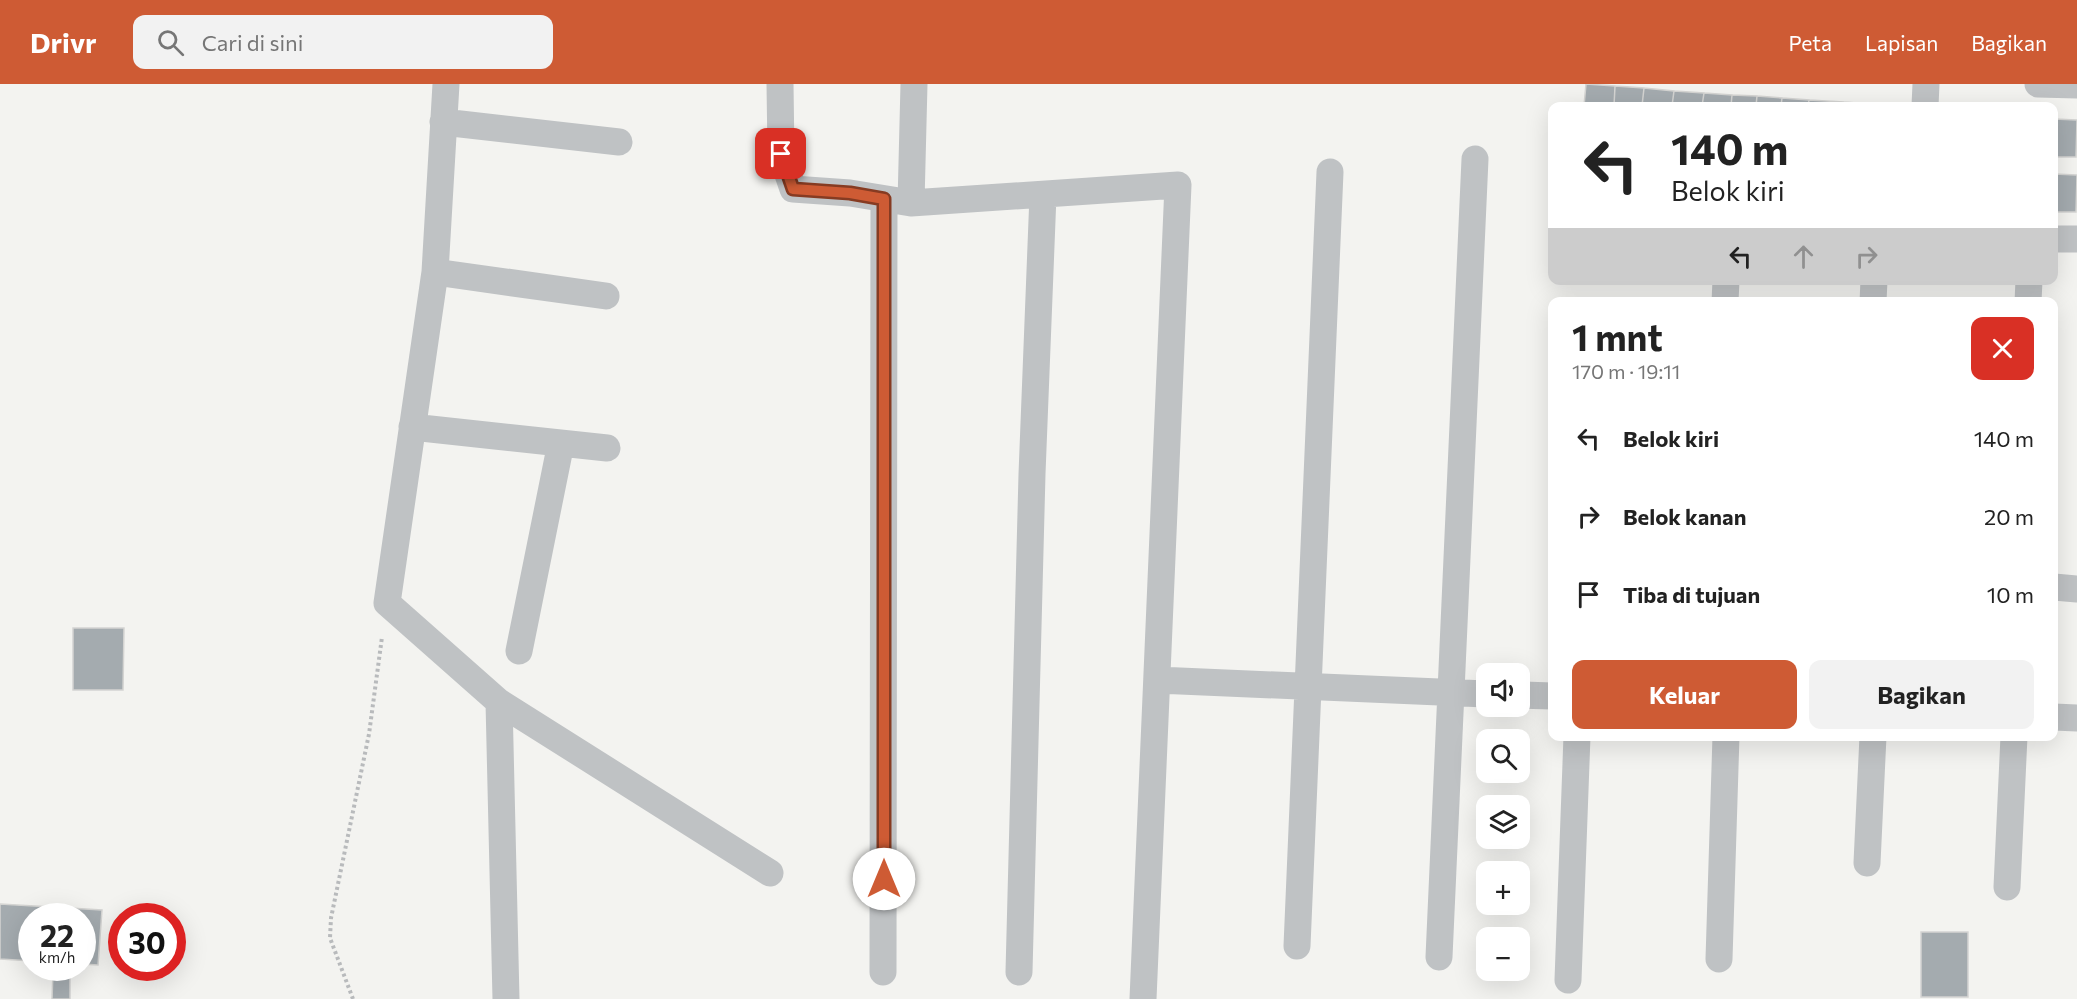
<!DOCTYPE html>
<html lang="id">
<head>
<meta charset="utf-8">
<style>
  body { margin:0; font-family:Commissioner,sans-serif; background:#f2f2f2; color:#222; height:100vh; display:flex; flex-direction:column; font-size:22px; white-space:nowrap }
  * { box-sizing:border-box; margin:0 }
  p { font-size:20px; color:#767676 }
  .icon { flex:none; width:33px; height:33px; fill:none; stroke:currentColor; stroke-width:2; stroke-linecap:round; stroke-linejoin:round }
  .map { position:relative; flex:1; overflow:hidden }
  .sheet { position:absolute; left:1548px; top:213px; width:510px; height:444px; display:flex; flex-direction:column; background:#fff; border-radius:12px; box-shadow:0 6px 24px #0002 }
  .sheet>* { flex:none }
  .banner { position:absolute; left:1548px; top:18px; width:510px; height:183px; border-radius:12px; box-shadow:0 6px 24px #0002; background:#fff; color:#222; overflow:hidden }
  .buttons { position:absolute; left:1476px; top:579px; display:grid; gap:12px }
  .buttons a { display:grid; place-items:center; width:54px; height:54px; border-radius:12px; background:#fff; box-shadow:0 6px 24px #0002; font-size:30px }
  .speed { position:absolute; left:18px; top:819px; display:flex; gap:12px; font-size:30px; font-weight:700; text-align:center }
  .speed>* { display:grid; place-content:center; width:78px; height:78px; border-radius:50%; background:#fff; box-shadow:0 6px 24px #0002; line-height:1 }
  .speed small { font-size:15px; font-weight:400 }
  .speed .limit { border:9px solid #d22; background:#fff; color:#111 }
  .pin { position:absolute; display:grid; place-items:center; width:51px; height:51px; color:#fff; margin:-26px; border-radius:12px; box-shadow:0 3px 9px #0006 }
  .me { position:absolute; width:66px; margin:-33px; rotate:0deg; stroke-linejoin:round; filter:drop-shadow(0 0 4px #0008) }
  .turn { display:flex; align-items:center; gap:21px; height:126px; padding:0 24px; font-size:27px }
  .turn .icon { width:78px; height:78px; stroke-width:2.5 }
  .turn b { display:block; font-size:42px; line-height:51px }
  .lanes { display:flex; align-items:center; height:57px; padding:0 24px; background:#0003; justify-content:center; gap:30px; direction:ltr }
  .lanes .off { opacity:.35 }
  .round { display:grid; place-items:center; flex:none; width:63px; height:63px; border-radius:12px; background:#f2f2f2 }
  .head { display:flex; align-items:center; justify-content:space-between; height:102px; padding:0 24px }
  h1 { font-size:36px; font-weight:700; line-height:45px }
  .action { display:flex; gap:12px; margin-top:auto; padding:12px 24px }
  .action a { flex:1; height:69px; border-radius:12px; background:#ce5b34; color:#fff; font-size:24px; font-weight:700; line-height:69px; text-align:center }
  .action a+a { background:#f2f2f2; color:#222 }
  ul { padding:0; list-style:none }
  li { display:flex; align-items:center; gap:18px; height:78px; padding:0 24px }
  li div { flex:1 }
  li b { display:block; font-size:22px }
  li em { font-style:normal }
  header { display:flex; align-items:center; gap:36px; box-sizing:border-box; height:84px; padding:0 30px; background:#ce5b34; color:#fff }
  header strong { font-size:28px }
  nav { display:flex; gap:33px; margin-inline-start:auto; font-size:21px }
  .search { width:420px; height:54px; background:#f2f2f2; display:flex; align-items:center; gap:15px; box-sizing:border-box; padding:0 21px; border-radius:12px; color:#767676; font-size:22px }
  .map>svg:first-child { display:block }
  .building { fill:#a4abaf; stroke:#d4d4d2; stroke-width:1.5 }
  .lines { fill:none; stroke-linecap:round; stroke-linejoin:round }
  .path { stroke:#b8babc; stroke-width:4; stroke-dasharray:3 3; stroke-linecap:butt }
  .minor { stroke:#bfc2c4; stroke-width:27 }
  .route-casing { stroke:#863b22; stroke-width:15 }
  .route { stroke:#ce5b34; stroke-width:10 }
</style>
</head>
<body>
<header>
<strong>Drivr</strong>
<div class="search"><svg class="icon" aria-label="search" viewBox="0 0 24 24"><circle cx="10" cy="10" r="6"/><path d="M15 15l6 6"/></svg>Cari di sini</div>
<nav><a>Peta</a><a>Lapisan</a><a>Bagikan</a></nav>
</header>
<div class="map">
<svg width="2077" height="915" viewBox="0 0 2077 915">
  <rect width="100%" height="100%" fill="#f3f3f0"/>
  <path class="building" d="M1586 0 1615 2 1614 22H1584Z
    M1615 2 1644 4 1642 22H1614Z
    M1644 4 1674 7 1672 22H1642Z
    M1674 7 1704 9 1702 22H1672Z
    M1704 9 1732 11 1731 22H1702Z
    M1732 11 1757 12 1756 22H1731Z
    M1757 12 1782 14 1781 22H1756Z
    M1782 14 1809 16 1808 22H1781Z
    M1809 16 1843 18 1842 22H1808Z
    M1843 18 1871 20V22H1842Z
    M2054 35 2077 36 2076 73H2054Z
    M2054 90 2077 91 2076 128H2054Z
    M73 544H124L123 606H73Z
    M0 820 102 826 98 881 82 880V832H32V877L0 875Z
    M1921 848H1968V913H1921Z
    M53 888H70V915H52Z"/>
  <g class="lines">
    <path class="path" d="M353 915 330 854 331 834 369 650 382 553"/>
    <path class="minor" d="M446 0 435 188 387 519 499 618 770 789
      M780 0 781 70 793 105 850 109 911 119 1178 101 1143 915
      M2038 0 2077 1
      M1925 22 1926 0
      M443 38 619 58
      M911 119 914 0
      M2054 155H2077
      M435 188 606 212
      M1725 218 1726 196
      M1873 218 1874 196
      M2028 218 2029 196
      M412 343 607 364
      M2054 503 2077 505
      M519 567 561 359
      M1157 596 1486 610
      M1520 611 1552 612
      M499 618 506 915
      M2054 633 2077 634
      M1867 779 1873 652
      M2007 803 2014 652
      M1297 862 1330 88
      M1439 873 1475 75
      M1719 875 1726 652
      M883 888 884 115
      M1019 888 1032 390 1043 111
      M1568 896 1577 652"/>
  </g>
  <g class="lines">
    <defs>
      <path id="route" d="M781 70 793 105 850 109 884 115V795"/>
    </defs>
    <use href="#route" class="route-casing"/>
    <use href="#route" class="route"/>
  </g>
</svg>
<div class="buttons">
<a><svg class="icon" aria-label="sound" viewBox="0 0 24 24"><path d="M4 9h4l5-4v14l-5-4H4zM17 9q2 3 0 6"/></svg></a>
<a><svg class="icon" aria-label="search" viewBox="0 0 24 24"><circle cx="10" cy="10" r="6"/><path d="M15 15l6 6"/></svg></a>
<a><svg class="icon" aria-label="layers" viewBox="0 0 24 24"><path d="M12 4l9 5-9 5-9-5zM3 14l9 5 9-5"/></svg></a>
<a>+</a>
<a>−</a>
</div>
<div class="speed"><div>22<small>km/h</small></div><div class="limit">30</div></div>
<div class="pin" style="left:781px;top:70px;background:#d93025"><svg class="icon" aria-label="arrive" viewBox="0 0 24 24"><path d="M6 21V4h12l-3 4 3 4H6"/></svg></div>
<svg class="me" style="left:884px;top:795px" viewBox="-20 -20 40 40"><circle r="19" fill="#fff"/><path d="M0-13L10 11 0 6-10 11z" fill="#ce5b34"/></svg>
<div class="banner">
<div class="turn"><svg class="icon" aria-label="left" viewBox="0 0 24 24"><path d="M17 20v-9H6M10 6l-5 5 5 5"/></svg><div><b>140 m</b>Belok kiri</div></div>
<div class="lanes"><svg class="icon" aria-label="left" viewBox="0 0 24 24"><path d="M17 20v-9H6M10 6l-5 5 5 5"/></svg><svg class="icon off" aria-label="ahead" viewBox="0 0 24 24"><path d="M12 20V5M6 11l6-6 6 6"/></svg><svg class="icon off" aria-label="right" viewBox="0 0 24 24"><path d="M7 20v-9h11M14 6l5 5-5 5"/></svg></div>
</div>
<section class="sheet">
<div class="head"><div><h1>1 mnt</h1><p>170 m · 19:11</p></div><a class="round" style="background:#d93025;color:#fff"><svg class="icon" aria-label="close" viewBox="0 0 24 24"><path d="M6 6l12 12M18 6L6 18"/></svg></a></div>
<ul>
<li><svg class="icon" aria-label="left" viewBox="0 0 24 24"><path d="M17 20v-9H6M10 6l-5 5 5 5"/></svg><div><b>Belok kiri</b></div><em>140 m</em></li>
<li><svg class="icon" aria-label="right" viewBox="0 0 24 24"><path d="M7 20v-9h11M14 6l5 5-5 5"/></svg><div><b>Belok kanan</b></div><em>20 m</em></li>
<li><svg class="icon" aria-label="arrive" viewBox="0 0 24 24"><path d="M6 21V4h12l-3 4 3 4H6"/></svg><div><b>Tiba di tujuan</b></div><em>10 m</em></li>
</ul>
<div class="action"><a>Keluar</a><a>Bagikan</a></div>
</section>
</div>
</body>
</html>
